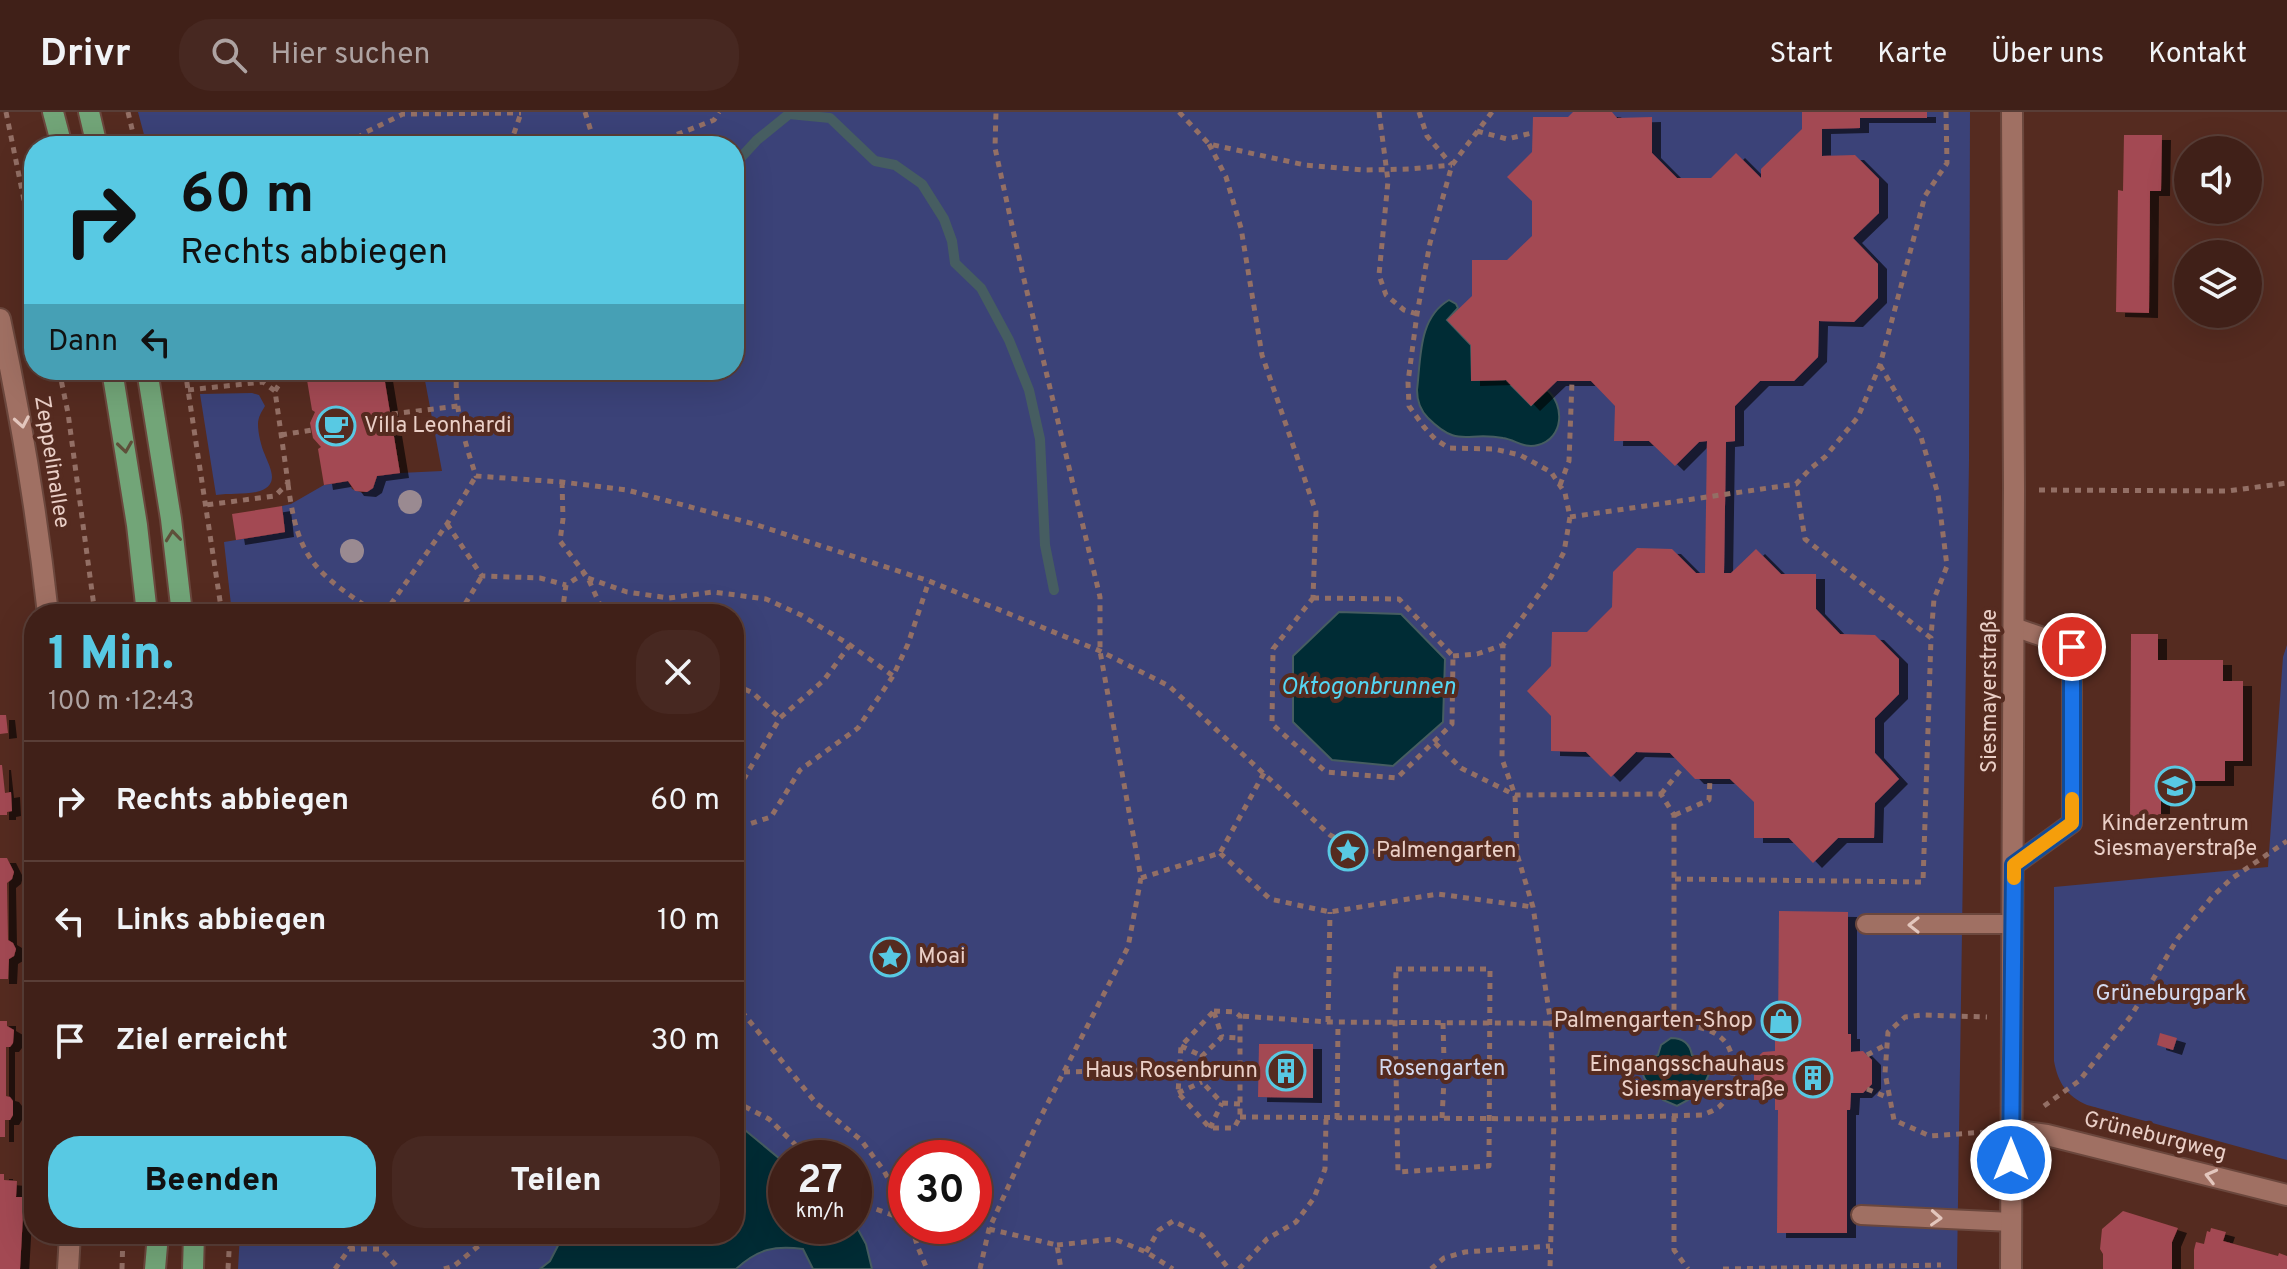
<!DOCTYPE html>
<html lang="de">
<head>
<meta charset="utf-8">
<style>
  body { margin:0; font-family:Overpass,sans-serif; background:#472821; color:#f1f3f6; height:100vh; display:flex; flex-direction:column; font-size:30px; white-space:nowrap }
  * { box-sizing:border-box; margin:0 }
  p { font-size:26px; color:#aea3a2 }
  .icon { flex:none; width:44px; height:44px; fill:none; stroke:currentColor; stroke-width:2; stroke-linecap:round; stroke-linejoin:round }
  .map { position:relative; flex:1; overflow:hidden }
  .panel { position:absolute; left:24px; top:492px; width:720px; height:640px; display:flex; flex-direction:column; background:#402018; border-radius:32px; box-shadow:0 8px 32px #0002,0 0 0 2px #593e37 }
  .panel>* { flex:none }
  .hud { position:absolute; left:24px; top:24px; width:720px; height:244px; border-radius:32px; box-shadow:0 8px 32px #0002,0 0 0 2px #593e37; background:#58c9e3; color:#111; overflow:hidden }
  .controls { position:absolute; left:2174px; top:24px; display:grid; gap:16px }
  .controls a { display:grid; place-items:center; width:88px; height:88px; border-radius:50%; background:#402018; box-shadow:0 8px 32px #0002,0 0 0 2px #593e37; font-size:40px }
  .speed { position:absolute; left:768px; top:1028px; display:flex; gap:16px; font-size:40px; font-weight:700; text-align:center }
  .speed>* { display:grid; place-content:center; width:104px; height:104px; border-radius:50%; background:#402018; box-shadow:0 8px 32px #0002,0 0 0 2px #593e37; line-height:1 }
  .speed small { font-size:20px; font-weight:400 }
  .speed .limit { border:12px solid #d22; background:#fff; color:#111 }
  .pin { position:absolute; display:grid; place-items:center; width:68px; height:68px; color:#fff; margin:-34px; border:4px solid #fff; border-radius:50%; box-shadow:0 2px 8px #0007 }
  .me { position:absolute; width:88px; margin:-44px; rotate:0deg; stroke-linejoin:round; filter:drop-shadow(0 0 6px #0008) }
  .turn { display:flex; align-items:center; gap:28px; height:168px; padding:0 24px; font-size:36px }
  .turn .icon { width:104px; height:104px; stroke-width:2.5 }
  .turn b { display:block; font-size:56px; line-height:68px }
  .then { display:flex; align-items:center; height:76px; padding:0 24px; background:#0003; gap:16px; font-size:30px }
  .round { display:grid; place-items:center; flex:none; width:84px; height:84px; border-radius:32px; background:#472821 }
  .head { display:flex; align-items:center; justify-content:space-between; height:136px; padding:0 24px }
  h1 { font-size:48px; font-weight:800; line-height:60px; color:#58c9e3 }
  .primary-button { display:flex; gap:16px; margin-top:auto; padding:16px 24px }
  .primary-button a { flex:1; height:92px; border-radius:32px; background:#58c9e3; color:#111; font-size:32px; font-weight:800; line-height:92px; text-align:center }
  .primary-button a+a { background:#472821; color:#f1f3f6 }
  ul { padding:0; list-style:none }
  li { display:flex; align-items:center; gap:24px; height:120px; padding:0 24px; border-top:2px solid #593e37 }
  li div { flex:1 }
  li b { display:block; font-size:30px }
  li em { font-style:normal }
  header { display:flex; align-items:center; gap:48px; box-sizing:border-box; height:112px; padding:0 40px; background:#402018; border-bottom:2px solid #593e37 }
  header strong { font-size:38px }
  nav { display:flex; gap:44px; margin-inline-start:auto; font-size:28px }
  .search { width:560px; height:72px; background:#472821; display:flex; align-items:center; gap:20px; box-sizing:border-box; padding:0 28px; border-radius:32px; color:#aea3a2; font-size:30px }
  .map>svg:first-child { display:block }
  .green { fill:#3b4278; fill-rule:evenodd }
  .water { fill:#002c35; stroke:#465d61; stroke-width:2 }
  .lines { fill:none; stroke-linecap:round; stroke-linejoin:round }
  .stream { stroke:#465d61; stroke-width:10 }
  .building { fill:#a34952; filter:url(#shadow) }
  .service-casing { stroke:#6b473d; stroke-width:22 }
  .minor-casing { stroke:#6b473d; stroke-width:24 }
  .primary-casing { stroke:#6b473d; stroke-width:24 }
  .path { stroke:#936f65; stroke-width:5; stroke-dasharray:6 6; stroke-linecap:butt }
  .service { stroke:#a07063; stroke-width:18 }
  .minor { stroke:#a07063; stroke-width:20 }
  .primary { stroke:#72a578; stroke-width:20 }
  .tree { fill:#9a8a91 }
  .oneway { stroke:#e3c6bd }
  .oneway2 { stroke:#5e503a }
  .route-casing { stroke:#114b97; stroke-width:20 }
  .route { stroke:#1a73e8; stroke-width:14 }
  .slow { stroke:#f59e0b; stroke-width:14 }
  .labels { text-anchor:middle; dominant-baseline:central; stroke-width:8; stroke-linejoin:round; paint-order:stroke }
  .poi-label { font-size:22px; fill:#eacfc7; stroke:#552b20; text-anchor:start }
  .street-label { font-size:22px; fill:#eacfc7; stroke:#552b20 }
  .park-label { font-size:22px; fill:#d3d8ee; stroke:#552b20 }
  .water-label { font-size:24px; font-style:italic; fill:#54d6f4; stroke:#552b20 }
</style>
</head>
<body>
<header>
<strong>Drivr</strong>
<div class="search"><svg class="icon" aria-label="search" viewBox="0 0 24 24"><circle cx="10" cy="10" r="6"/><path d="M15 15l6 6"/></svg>Hier suchen</div>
<nav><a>Start</a><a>Karte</a><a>Über uns</a><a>Kontakt</a></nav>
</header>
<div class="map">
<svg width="2287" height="1157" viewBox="0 0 2287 1157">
  <defs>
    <filter id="shadow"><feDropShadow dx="9" dy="5" stdDeviation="0" flood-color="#0009"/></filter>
  </defs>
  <rect width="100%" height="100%" fill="#552b20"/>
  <path class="green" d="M138 0H1970L1969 349 1957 1157H238L240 1122H734V502H232L224 430 285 420 282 394 291 392 324 373 348 369 352 377 363 381 373 376 377 364 400 361 442 359 423 258H734V34H147ZM786 1046H854V1114H786ZM906 1046H974V1114H906Z
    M252 281 259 283 265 294C262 299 258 305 258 312 258 321 261 334 265 343 270 356 280 372 260 379 247 383 230 381 216 383L200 282Z
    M2287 533V1048L2087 993C2067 984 2058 971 2054 949V775L2268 755 2283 545Z"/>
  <path class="water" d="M1449 188 1456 192 1458 196 1447 208 1471 233 1472 268H1506L1531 293 1547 278C1565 293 1564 326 1538 333 1524 337 1516 328 1503 326 1466 319 1459 337 1428 306 1420 298 1417 290 1417 278 1421 246 1418 206 1449 188Z
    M1339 500 1401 502 1445 547 1443 610 1393 654 1332 648 1293 610V544Z
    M1671 926C1683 926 1690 932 1692 943L1705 949 1709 962 1704 973 1691 978 1688 988 1677 994 1663 988 1659 977C1639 971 1636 949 1658 943L1661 933Z
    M734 1009 786 1052V1114H854V1110L866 1132 872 1157H813L803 1137C775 1133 758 1137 736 1157H540L550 1149 564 1122H734Z"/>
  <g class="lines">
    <path class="stream" d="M734 53 757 28 789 2 830 6 875 49 895 53 922 72 944 107 952 129 955 151 981 176 1009 228 1029 278 1040 327 1045 433 1054 478"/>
  </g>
  <path class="building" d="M1573 0H1612L1617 6 1652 5V41L1677 66H1711L1736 41 1761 66V57L1802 17V0H1927V6H1860V16L1822 17V44L1855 43 1879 67V101L1853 126 1878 152V186L1854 210 1819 209 1818 245 1794 269H1760L1735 294V329L1726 330 1724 461H1731L1756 437 1781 462H1816V497L1840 522 1875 523 1899 547V582L1875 606V641L1899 667 1875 691 1874 726H1838L1813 751 1789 726H1754V690L1730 667H1695L1670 641 1636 640 1611 665 1586 640 1551 639V604L1527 579 1551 554 1552 520H1587L1612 495 1613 460 1637 436 1672 437 1696 461H1705L1707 329 1699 330 1675 354 1649 329H1614L1615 294 1591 269H1557L1531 294 1506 268 1471 269V233L1447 208 1472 184V148H1507L1532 124V89L1507 65 1532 40 1533 5H1568Z
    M2124 23H2162L2161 79H2150L2149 201 2116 200 2118 78 2123 79Z
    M208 258H234V260L209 264Z
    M331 258H383L400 361 377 364 373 376 367 380 355 379 348 369 324 373 318 337 321 335 313 326 310 311 315 300 312 298 306 262Z
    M282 394 285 420 236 428 232 402Z
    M2131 522H2158V548H2223V569H2243V649H2225V669H2161V707H2130Z
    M0 603H6L8 621 0 622Z
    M0 653H2L5 681 11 680 12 699 7 700V703H0Z
    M0 746H7L14 760 12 767 7 771 8 828 13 831 16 837 14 844 9 847 8 867H0Z
    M1779 799 1848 800V922H1851V940L1863 939 1872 948V972L1863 981H1851L1850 998H1847V1121H1777L1778 998H1775V980L1763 981 1754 972V948L1763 940 1775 939V922H1778Z
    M0 909H7V914L14 918 13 931 10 935H6V984L10 985 13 989V1003L10 1008H5V1025H0Z
    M2160 921 2177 926 2173 938 2157 933Z
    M1259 932H1313V986L1258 985Z
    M0 1062H4V1068L17 1069 16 1085H24L20 1157H0Z
    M2123 1099 2178 1116 2172 1130V1157H2103V1142L2100 1137 2102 1117Z
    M2211 1116 2226 1120 2223 1129 2278 1144 2279 1141 2287 1144V1157H2194V1138L2196 1130 2204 1132 2207 1119 2210 1120Z"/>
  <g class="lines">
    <defs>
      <path id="service" d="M2014 515 2072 535V711L2014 753
        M1866 812H2012
        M1861 1103 2012 1110"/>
      <path id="minor" d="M0 207C21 305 37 402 48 502
        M2011 1018 2047 1023 2287 1083
        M68 1157 70 1122
        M2011 1157 2014 377 2012 0"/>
      <path id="primary" d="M53 0 62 34
        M89 0 97 34
        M112 258 137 413 147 502
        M147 258 171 407 182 502
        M155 1157 158 1122
        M193 1157 194 1122"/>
    </defs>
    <use href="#service" class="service-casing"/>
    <use href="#minor" class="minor-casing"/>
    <use href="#primary" class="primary-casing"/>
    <path class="path" d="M6 0 34 137
      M128 0 136 34
      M585 0 595 32
      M1179 0 1209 32 1305 53 1364 58 1409 57 1452 53
      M1379 0 1388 69 1379 163 1386 183 1404 198 1417 202
      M1419 0 1427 24 1451 52
      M1492 0 1452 53 1430 131 1417 202 1408 270 1409 294 1424 315 1435 327 1449 336 1494 337 1520 343 1551 360 1565 381 1570 405 1564 440 1551 465 1503 533 1502 647 1515 683 1517 742 1533 795 1551 912 1554 1007 1550 1157
      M1477 19 1507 27 1532 21
      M511 32 650 33 714 8 719 0
      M1209 32 1226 65 1241 116 1262 243 1316 400 1313 486
      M510 33 521 1
      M348 34 364 21 403 2 521 1
      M1880 253 1921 325 1938 382 1947 454 1934 487 1931 525
      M59 258 68 301 95 502
      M185 258 222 502
      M457 258C453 293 465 331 476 364L562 370 627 378 754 412 929 469 1100 539 1169 574 1330 723 1361 739 1517 742
      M188 278 263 270 275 279 288 371 275 384 205 393
      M275 279 288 258
      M392 302 458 294
      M281 323 312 318
      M562 370 563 407 560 429 588 466 604 502
      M288 372C298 450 316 460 377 502
      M1560 373 1569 349 1572 269
      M2039 378 2228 379 2287 371
      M1570 405 1796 372 1811 356 1825 345 1858 305 1880 253 1925 84 1947 51 1946 0
      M447 412 482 464 540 466 566 473
      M588 466 627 480 669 486 713 480 766 487 801 503 850 533 893 564
      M1313 486 1399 487 1453 544 1452 612 1397 666 1326 660 1272 612 1273 537Z
      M384 502 447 412 476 364
      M459 502 482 464
      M562 502 566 473 583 462
      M1453 544 1477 542 1503 533
      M734 572 753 581 780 606
      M1435 631 1461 656 1515 683 1661 682 1674 703V912
      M1661 682 1683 655
      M1675 703 1709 688 1710 667
      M743 714 739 675 780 606 824 568 850 533
      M734 740 743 714 771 705 800 658 858 616 893 564 908 532 929 469
      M1220 741 1270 787 1330 800 1438 782 1533 795
      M1141 766 1220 741 1264 661
      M1675 767 1923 770 1931 526 1805 427 1796 372
      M1396 857H1490L1489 1054 1398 1060 1395 911Z
      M734 890 816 991 861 1028 884 1059 906 1100
      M1214 899 1235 900 1240 904V1005L1234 1016H1210L1178 981 1181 934Z
      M1214 900 1222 925
      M1328 910 1330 800
      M1443 911 1444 949
      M1181 934 1202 944
      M1867 943 1887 932
      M1435 959a9 9 0 1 1 18 0a9 9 0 1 1-18 0Z
      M1396 959H1435
      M1453 959 1489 960
      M1064 960 1178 957
      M1732 960H1754
      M1867 977 1889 986
      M1178 981 1202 970
      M734 989 769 1007 809 1046
      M1240 992 1222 991 1202 970V944L1222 925 1240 926
      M2044 994 2079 969 2131 904 2178 826 2212 785 2231 767 2287 729
      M1674 1004V1138L1688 1157
      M1240 1005 1554 1007 1702 1003C1707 1001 1714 999 1719 995 1734 982 1738 947 1726 931 1714 915 1692 914 1674 912L1328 910 1240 904
      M1442 1006 1444 968
      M1337 1007 1338 911
      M1210 1016 1222 991
      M1986 1020 1930 1024 1894 1008 1885 961 1888 920 1905 905 1922 903 1987 905
      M854 1089 906 1108
      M912 1114 917 1133 927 1157
      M989 1117 1057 1133 1061 1157
      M1057 1133 1114 1127 1146 1140 1173 1157
      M349 1137H381L399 1157
      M1146 1140 1159 1118 1173 1109 1202 1123 1229 1157
      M1781 1156 1941 1153
      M122 1157 123 1122
      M228 1157 230 1122
      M335 1157 360 1122
      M444 1157 454 1154 493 1122
      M980 1157 989 1117 1035 1016 1128 835 1141 766 1100 539V485L1022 159 995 36 996 0
      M1239 1157 1267 1127 1296 1110 1314 1086 1325 1057 1326 1007
      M1431 1157 1444 1146 1465 1140 1550 1134
      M1723 1157 1780 1156"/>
    <use href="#service" class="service"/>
    <use href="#minor" class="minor"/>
    <use href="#primary" class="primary"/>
  </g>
  <g class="tree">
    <circle cx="410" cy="390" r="12"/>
    <circle cx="352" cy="439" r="12"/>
  </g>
  <defs><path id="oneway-chevron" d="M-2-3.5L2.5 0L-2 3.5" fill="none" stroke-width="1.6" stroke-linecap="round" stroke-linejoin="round" transform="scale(2)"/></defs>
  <g class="oneway">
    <use href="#oneway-chevron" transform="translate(22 310) rotate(80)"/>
    <use href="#oneway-chevron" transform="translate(1914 813) rotate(-180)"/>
    <use href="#oneway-chevron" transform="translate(2211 1064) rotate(-166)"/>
    <use href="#oneway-chevron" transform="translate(1936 1106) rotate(3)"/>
  </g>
  <g class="oneway2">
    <use href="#oneway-chevron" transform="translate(125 335) rotate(82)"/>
    <use href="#oneway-chevron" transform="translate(173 424) rotate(-96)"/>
  </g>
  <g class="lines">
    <defs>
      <path id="route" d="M2011 1048 2014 753 2072 711V535"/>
    </defs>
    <use href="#route" class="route-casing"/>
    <use href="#route" class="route"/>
    <path class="slow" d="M2014 766V753L2072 711V687"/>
  </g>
  <defs>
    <symbol id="cafe-ring" viewBox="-11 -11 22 22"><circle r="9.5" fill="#552b20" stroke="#58c9e3" stroke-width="1.5"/><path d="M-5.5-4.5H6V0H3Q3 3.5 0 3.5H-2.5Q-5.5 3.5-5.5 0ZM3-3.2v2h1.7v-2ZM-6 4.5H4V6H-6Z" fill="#58c9e3"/></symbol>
    <symbol id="school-ring" viewBox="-11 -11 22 22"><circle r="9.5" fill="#552b20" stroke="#58c9e3" stroke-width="1.5"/><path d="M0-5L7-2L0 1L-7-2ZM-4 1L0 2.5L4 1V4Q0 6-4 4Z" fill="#58c9e3"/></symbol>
    <symbol id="sight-ring" viewBox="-11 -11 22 22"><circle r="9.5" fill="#552b20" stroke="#58c9e3" stroke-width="1.5"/><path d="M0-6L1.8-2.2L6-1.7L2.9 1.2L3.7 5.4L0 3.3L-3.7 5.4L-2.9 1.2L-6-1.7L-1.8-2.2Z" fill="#58c9e3"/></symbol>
    <symbol id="shop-ring" viewBox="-11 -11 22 22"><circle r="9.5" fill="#552b20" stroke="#58c9e3" stroke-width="1.5"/><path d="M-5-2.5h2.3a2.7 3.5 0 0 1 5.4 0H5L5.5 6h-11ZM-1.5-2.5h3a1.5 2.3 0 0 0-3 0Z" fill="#58c9e3"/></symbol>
    <symbol id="building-ring" viewBox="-11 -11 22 22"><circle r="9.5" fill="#552b20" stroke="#58c9e3" stroke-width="1.5"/><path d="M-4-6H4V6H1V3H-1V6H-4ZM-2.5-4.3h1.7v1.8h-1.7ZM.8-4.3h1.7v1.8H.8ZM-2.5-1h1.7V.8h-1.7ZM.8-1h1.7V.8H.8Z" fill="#58c9e3"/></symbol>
  </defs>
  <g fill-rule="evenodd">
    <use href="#cafe-ring" x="314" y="292" width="44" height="44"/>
    <use href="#school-ring" x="2153" y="652" width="44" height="44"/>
    <use href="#sight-ring" x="1326" y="717" width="44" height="44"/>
    <use href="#sight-ring" x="868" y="823" width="44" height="44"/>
    <use href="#shop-ring" x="1759" y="887" width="44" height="44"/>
    <use href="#building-ring" x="1264" y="937" width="44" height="44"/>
    <use href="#building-ring" x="1791" y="944" width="44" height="44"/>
  </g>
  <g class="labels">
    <g class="poi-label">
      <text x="364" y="314">Villa Leonhardi</text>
      <text x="2175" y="712" text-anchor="middle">Kinderzentrum<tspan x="2175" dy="25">Siesmayerstraße</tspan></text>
      <text x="1376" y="739">Palmengarten</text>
      <text x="918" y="845">Moai</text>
      <text x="1753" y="909" text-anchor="end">Palmengarten-Shop</text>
      <text x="1785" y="953" text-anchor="end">Eingangsschauhaus<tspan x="1785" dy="25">Siesmayerstraße</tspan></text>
      <text x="1258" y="959" text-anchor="end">Haus Rosenbrunn</text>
    </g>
    <g class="street-label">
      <text transform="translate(51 350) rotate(81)">Zeppelinallee</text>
      <text transform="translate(1990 579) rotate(-90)">Siesmayerstraße</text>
      <text transform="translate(2155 1025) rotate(14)">Grüneburgweg</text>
    </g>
    <g class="park-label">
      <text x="2171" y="882">Grüneburgpark</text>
      <text x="1442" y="957">Rosengarten</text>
    </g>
    <g class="water-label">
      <text x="1368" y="576">Oktogonbrunnen</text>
    </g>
  </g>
</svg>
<div class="controls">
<a><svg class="icon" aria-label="sound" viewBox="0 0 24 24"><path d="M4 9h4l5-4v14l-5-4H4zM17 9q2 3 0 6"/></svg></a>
<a><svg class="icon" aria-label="layers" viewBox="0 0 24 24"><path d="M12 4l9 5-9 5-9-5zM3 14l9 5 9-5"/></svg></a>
</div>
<div class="speed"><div>27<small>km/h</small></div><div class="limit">30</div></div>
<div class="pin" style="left:2072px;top:535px;background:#d93025"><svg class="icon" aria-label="arrive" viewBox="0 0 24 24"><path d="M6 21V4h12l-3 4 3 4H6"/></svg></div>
<svg class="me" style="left:2011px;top:1048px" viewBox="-20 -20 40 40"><circle r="17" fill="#1a73e8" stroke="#fff" stroke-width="3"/><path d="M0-11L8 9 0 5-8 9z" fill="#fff"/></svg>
<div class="hud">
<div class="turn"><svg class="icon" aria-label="right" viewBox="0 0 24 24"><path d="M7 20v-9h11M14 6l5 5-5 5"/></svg><div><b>60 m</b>Rechts abbiegen</div></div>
<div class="then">Dann<svg class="icon" aria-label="left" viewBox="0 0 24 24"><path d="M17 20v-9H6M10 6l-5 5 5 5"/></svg></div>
</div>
<section class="panel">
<div class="head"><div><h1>1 Min.</h1><p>100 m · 12:43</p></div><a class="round"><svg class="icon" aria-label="close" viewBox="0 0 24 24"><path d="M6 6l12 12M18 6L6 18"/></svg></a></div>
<ul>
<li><svg class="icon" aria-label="right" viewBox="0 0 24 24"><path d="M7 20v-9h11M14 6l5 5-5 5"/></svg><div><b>Rechts abbiegen</b></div><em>60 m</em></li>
<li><svg class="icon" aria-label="left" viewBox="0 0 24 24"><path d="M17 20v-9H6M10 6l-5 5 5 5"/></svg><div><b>Links abbiegen</b></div><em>10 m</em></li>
<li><svg class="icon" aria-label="arrive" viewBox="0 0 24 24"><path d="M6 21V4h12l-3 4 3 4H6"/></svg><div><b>Ziel erreicht</b></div><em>30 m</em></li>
</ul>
<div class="primary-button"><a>Beenden</a><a>Teilen</a></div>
</section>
</div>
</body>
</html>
